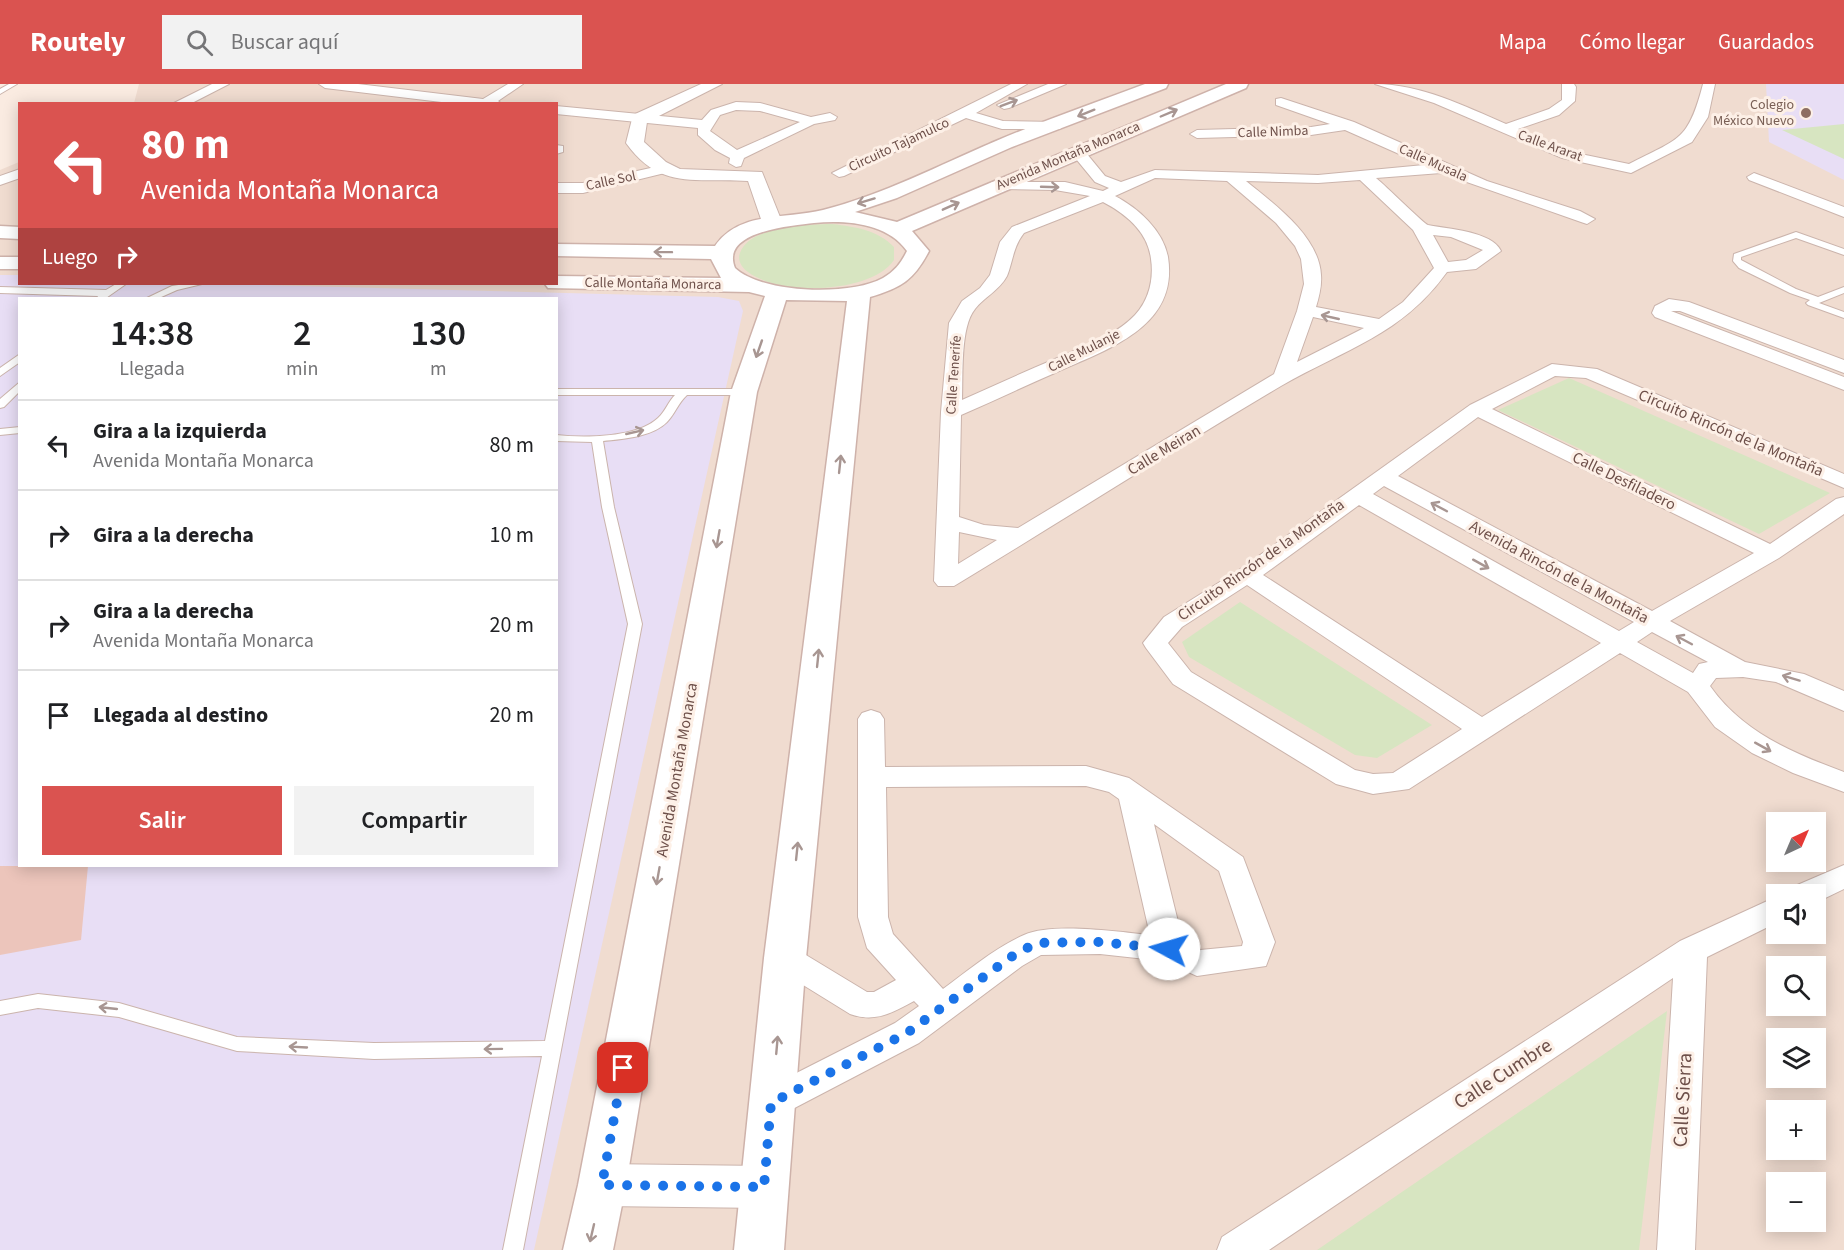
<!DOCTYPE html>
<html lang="es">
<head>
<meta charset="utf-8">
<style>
  body { margin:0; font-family:"Source Sans 3",sans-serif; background:#f2f2f2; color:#202124; height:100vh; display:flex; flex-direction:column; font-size:22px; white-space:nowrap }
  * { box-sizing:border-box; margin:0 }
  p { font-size:20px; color:#757577 }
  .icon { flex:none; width:33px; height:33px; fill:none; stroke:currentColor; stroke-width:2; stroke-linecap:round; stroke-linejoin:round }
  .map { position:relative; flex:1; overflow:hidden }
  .panel { position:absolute; left:18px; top:213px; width:540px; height:570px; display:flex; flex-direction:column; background:#fff; border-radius:0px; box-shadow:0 3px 15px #0003 }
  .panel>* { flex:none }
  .top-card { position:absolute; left:18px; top:18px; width:540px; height:183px; border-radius:0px; box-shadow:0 3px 15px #0003; background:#da5350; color:#fff; overflow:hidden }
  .needle { width:39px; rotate:44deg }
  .controls { position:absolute; left:1766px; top:728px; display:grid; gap:12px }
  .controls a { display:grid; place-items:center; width:60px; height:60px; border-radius:0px; background:#fff; box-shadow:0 3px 15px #0003; font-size:30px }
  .pin { position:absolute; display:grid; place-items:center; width:51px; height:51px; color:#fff; margin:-26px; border-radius:12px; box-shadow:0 3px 9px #0006 }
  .me { position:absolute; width:66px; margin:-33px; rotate:276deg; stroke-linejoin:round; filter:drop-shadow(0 0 4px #0008) }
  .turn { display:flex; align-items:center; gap:21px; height:126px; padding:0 24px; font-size:27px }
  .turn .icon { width:78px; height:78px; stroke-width:2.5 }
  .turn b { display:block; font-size:42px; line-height:51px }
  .then { display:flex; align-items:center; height:57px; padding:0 24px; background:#0003; gap:12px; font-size:22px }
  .eta { display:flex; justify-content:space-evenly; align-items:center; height:102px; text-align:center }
  .eta b { font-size:36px; font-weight:600; line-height:42px }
  .action { display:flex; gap:12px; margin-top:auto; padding:12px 24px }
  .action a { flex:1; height:69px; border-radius:0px; background:#da5350; color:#fff; font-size:24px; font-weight:600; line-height:69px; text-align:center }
  .action a+a { background:#f2f2f2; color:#202124 }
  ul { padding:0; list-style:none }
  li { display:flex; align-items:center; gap:18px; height:90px; padding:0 24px; border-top:2px solid #e0e0e0 }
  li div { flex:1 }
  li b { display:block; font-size:22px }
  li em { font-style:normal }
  header { display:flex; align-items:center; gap:36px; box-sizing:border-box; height:84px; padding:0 30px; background:#da5350; color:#fff }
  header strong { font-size:28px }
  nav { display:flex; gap:33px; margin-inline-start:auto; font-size:21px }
  .search { width:420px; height:54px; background:#f2f2f2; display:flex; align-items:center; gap:15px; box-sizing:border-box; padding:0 21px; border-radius:0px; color:#757577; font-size:22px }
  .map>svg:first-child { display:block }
  .residential { fill:#f0dcd0; fill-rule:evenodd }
  .education { fill:#e8def5; fill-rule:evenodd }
  .green { fill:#d7e5c1 }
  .building { fill:#ecc5bb }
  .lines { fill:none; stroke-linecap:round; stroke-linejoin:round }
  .service-casing { stroke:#cbb4ac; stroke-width:2 }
  .minor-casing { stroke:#cbb4ac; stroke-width:2 }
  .tertiary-casing { stroke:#cbb4ac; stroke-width:2 }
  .secondary-casing { stroke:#ceb2aa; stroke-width:3 }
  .service { fill:#fff; fill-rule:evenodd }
  .minor { fill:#fff; fill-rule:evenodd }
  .tertiary { fill:#fff; fill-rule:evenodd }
  .secondary { fill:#fff; fill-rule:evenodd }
  .oneway { stroke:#a89692 }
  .route { stroke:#1a73e8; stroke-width:10; stroke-dasharray:0 18 }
  .education-dot { fill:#8d6e63; stroke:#fdf0e7; stroke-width:2 }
  .labels { text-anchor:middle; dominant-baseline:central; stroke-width:6; stroke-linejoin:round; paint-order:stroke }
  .far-education-label { font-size:14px; fill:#785e54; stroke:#fdf0e7; text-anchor:end }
  .far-street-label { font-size:14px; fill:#6e504a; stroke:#fdf0e7 }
  .street-label { font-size:16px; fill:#6e504a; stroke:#fdf0e7 }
  .near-street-label { font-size:20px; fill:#6e504a; stroke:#fdf0e7 }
</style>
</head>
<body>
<header>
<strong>Routely</strong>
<div class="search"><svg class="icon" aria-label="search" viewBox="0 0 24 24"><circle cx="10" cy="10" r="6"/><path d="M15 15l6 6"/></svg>Buscar aquí</div>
<nav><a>Mapa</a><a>Cómo llegar</a><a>Guardados</a></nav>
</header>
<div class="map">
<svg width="1844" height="1166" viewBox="0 0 1844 1166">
  <rect width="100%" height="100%" fill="#faebe1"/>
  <path class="residential" d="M139 0H1844V1166H0V86L19 78 20 200H556V20L134 19ZM20 214H556V782H20ZM1776 738H1815V777H1776ZM1776 810H1815V849H1776ZM1776 882H1815V921H1776ZM1776 954H1815V993H1776ZM1776 1026H1815V1065H1776ZM1776 1098H1815V1137H1776Z"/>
  <path class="education" d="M1766 0H1844V96L1769 58Z
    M0 191H19L20 200H223L718 213 739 217 743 227 534 1166H0ZM20 214H556V782H20Z"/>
  <path class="green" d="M1844 40V75L1782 46Z
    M833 140C855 143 878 146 894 163V176C871 210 779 212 748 188 742 184 737 176 740 169 749 142 810 140 833 140Z
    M1569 294 1830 409 1759 450 1498 326Z
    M1240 518 1432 641 1377 674 1355 671 1189 573 1182 558Z
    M1667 927 1639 1166H1317Z"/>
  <path class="building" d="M0 782H88L81 856 0 871Z"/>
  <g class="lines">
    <defs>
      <path id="service" d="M9 0H17L0 10V5Z
        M1796 148 1844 165V171L1796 154 1741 173V176L1796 205 1818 213 1844 203V209L1819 219 1844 228V234L1808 221 1806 219 1810 216 1790 209 1739 184 1733 177 1734 170Z
        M116 200H126L106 214H97L98 212 0 209V203L106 206Z
        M185 200H202L177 206 159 214H147L172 202Z
        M20 270V278L0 292V284Z
        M20 298V307L4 323 0 324V315Z
        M556 305H744L749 308 744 311H687C678 319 675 330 667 338 652 353 623 355 603 357L614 423 642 540 523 1166H503L542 972 374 975 237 967 119 933 38 924 0 931V917L38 910 119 919 237 953 374 959 545 957 628 540 602 423 592 358 556 357V351C584 354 637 354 658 334 665 328 668 318 675 311H556Z
        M20 343V349L0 351V345Z"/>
      <path id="minor" d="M212 0H229L190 20H172Z
        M319 0H358L483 15 508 0H523L498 17 502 20H458L325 4Z
        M1011 0H1027L976 29 1003 37 1055 38 1062 42 1060 45H1002L966 34 844 92 839 93 832 89Z
        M1048 0H1066L1009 24 1004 25 997 21Z
        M1375 0C1421 0 1464 22 1506 40L1549 25 1562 16V0H1574L1576 3 1575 17 1559 31 1518 45 1571 68 1629 80C1679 54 1688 58 1703 0H1715L1708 33 1692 58 1631 89 1562 74 1434 19Z
        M1281 14 1354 38 1487 97 1580 127 1595 135 1587 140 1581 138 1441 89 1376 94C1385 101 1424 140 1428 141 1447 145 1492 147 1501 167L1476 185 1447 188C1402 251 1345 265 1281 302 1171 367 1063 436 954 502H938L934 497 941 328 949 239 962 217 980 204 990 191 1000 158 1012 143 1090 112 1055 106 997 105 992 104 990 101 992 98H1065L1103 107 1109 104 1095 98 1072 70V64H1082L1105 92 1121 98 1155 86 1318 91 1424 81 1345 46 1311 51 1197 54 1190 50 1197 46 1311 43 1330 40 1276 21V15ZM1155 94 1227 97 1276 139 1295 162 1301 175 1304 200 1297 227 1274 290 1018 444 984 441 959 433 961 331C993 317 1025 302 1057 288 1108 265 1179 243 1168 173 1163 146 1138 124 1115 112ZM1360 96 1413 146 1434 184 1403 218 1379 235 1316 223C1319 213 1322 202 1321 191 1319 152 1274 120 1246 97L1318 99ZM1103 118C1126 130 1148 148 1151 175 1154 195 1149 216 1135 231 1114 253 1082 263 1055 275 1024 288 993 302 962 316 963 292 960 243 975 225 984 213 999 207 1007 192 1013 177 1013 163 1024 149ZM1433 151 1451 153 1483 166 1466 176 1448 178ZM1313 233 1364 244 1297 278ZM959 448 997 456 958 480Z
        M736 18 760 19 811 33 830 29 837 33 835 36 814 40 744 74 741 82 736 83 729 79 730 74 715 66 698 51V44L556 30V22L702 36 711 26ZM736 26 760 27 800 38 737 66 710 47 720 31Z
        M556 61 563 62V68L556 70Z
        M664 81 671 85 669 88 583 109H556V99H583Z
        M20 85V94L0 101V92Z
        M1754 89 1844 123V133L1749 96 1747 93Z
        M1669 215 1689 218 1844 276V289L1680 227H1671L1844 293V306L1655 233 1652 229 1655 222Z
        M1552 280 1597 285 1844 390V404L1586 294 1555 292 1492 325 1770 460 1836 415 1844 413V430L1779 474 1670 537 1745 578 1804 590 1844 607V627L1776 598 1743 593 1716 594 1710 602C1742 648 1793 669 1844 688V708L1793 689 1752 669 1715 643 1688 608 1620 569 1409 705 1373 710 1336 700 1173 600 1146 564 1143 559 1164 533 1239 486 1470 321ZM1478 333 1754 469 1652 527 1398 392ZM1384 402 1634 538 1619 547 1373 410ZM1359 421 1601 559 1482 633 1263 491ZM1247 501 1462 645 1393 689 1373 690 1355 686 1191 588 1168 559 1182 543ZM1652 548 1708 578 1699 580 1693 589 1637 558Z
        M871 626 880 629 884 635 885 683 1086 682 1129 694 1243 773 1275 858 1266 882 1197 892 1164 877 1100 870 1041 871 1022 882 919 959 783 1030 771 1034 759 1030 753 1019 759 1008 895 939 919 922 914 917C892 929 875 939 850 930L774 883 769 874 774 865 785 861 796 865 867 908H874L896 896 867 864 858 833V635L862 629ZM1086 702 1109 708 1119 715 1150 851C1119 848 1052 838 1024 851 995 864 969 886 943 905L893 850 888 833 886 703ZM1154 740 1219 787 1243 858 1242 862 1200 866 1183 858Z
        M1844 781V805L1815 819V810H1791L1795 802Z
        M1776 813V839L1707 873 1695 1166H1657L1673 894 1269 1166H1217L1222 1153 1680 857Z"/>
      <path id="tertiary" d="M701 0H722L647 38 644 58 666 78 680 85 762 88 782 138 779 142 772 144 762 138 748 97C698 93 661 108 626 59L633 31Z
        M602 1080 764 1082 780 1088 787 1103 780 1118 764 1124 602 1122 586 1116 579 1101 586 1086Z"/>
      <path id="secondary" d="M1145 0H1168L1166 4 1012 63 897 114 855 128 897 138 1226 0H1248L1246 4 912 147 929 167C914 196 901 204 870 213L806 874 784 1166H734L764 874 847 217 786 216 757 308 626 1101 613 1166H563L578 1101 731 308 765 212 749 208 548 204 545 200H556V192L721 194 711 175 556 172V160L715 162C739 127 787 135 823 126 882 111 940 81 996 57 1045 36 1095 19 1145 0ZM814 139C846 136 887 139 907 167 901 179 895 187 883 194 851 212 763 210 735 184 720 147 791 142 814 139Z
        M0 142 20 143V155L0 154Z
        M0 173H20V185H0Z"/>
    </defs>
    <use href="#service" class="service-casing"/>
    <use href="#minor" class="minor-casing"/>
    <use href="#tertiary" class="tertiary-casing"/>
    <use href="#secondary" class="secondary-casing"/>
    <use href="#service" class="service"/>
    <use href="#minor" class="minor"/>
    <use href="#tertiary" class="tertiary"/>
    <use href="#secondary" class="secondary"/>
  </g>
  <defs><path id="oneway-shaft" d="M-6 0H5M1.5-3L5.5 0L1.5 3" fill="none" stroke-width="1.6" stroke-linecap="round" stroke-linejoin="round" transform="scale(1.5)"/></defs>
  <g class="oneway">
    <use href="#oneway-shaft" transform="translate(1009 19) rotate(-21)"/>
    <use href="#oneway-shaft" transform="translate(1086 29) rotate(158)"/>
    <use href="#oneway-shaft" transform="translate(1169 29) rotate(-23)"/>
    <use href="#oneway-shaft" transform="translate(1050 103) rotate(2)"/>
    <use href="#oneway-shaft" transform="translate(866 117) rotate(163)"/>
    <use href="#oneway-shaft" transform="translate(951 122) rotate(-24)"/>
    <use href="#oneway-shaft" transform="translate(663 168) rotate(-179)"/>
    <use href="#oneway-shaft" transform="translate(1330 233) rotate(-167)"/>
    <use href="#oneway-shaft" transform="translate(759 265) rotate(109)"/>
    <use href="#oneway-shaft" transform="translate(635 348) rotate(-13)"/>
    <use href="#oneway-shaft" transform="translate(840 380) rotate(-84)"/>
    <use href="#oneway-shaft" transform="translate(1439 423) rotate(-152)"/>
    <use href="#oneway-shaft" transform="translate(718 455) rotate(100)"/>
    <use href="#oneway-shaft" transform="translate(1481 480) rotate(29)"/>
    <use href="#oneway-shaft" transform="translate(1684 556) rotate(-152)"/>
    <use href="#oneway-shaft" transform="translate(818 574) rotate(-84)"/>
    <use href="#oneway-shaft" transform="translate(1791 594) rotate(-163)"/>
    <use href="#oneway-shaft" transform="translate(1763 663) rotate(29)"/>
    <use href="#oneway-shaft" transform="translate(797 767) rotate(-84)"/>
    <use href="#oneway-shaft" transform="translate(658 792) rotate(100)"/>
    <use href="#oneway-shaft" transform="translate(108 924) rotate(-174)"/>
    <use href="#oneway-shaft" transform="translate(777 961) rotate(-85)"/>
    <use href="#oneway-shaft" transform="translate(298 963) rotate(-177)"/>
    <use href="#oneway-shaft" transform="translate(493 965) rotate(179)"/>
    <use href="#oneway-shaft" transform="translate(592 1149) rotate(103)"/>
  </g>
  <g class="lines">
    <path class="route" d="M623 984 602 1101 764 1103 771 1019 907 949 1011 873 1036 859 1100 858 1169 865"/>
  </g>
  <circle class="education-dot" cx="1806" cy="29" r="6"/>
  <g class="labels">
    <g class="far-education-label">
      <text x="1794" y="21">Colegio<tspan x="1794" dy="16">México Nuevo</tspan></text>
    </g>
    <g class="far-street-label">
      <text transform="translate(1273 48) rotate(-2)">Calle Nimba</text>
      <text transform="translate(899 61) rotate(-25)">Circuito Tajamulco</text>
      <text transform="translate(1550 62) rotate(20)">Calle Ararat</text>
      <text transform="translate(1068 72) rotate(-23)">Avenida Montaña Monarca</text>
      <text transform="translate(1433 79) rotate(24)">Calle Musala</text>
      <text transform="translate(611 97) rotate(-12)">Calle Sol</text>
      <text transform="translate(653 200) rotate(1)">Calle Montaña Monarca</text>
      <text transform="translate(1084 267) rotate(-27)">Calle Mulanje</text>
      <text transform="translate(954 291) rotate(-86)">Calle Tenerife</text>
    </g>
    <g class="street-label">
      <text transform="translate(1731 349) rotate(23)">Circuito Rincón de la Montaña</text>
      <text transform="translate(1164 366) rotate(-31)">Calle Meiran</text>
      <text transform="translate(1624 397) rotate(26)">Calle Desfiladero</text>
      <text transform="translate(1261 476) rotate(-35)">Circuito Rincón de la Montaña</text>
      <text transform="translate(1559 488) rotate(28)">Avenida Rincón de la Montaña</text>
      <text transform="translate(677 686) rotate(-80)">Avenida Montaña Monarca</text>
    </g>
    <g class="near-street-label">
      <text transform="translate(1503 990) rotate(-33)">Calle Cumbre</text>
      <text transform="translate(1683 1016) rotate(-87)">Calle Sierra</text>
    </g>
  </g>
</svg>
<div class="controls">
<a><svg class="needle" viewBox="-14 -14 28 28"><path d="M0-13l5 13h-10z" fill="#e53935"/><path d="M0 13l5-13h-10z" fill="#757577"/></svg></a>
<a><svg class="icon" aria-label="sound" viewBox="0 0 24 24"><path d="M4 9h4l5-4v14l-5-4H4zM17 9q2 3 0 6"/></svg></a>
<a><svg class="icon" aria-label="search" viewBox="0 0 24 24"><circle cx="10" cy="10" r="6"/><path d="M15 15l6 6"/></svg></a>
<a><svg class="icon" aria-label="layers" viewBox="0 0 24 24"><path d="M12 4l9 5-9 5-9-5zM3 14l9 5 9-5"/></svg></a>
<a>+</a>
<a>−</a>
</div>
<div class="pin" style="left:623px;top:984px;background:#d93025"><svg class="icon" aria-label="arrive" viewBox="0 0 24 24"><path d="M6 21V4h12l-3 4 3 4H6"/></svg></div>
<svg class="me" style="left:1169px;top:865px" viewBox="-20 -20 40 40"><circle r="19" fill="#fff"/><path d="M0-13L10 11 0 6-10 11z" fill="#1a73e8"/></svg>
<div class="top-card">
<div class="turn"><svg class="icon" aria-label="left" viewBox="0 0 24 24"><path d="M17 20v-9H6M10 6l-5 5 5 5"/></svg><div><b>80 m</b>Avenida Montaña Monarca</div></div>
<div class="then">Luego<svg class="icon" aria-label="right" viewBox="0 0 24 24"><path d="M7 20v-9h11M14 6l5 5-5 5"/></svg></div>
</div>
<section class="panel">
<div class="eta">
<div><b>14:38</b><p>Llegada</p></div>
<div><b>2</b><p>min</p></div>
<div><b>130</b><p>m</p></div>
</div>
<ul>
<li><svg class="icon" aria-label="left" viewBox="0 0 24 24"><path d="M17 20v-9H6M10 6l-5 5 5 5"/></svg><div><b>Gira a la izquierda</b><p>Avenida Montaña Monarca</p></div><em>80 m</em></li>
<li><svg class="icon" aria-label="right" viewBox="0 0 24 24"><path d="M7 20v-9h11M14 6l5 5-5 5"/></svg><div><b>Gira a la derecha</b></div><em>10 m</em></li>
<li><svg class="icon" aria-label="right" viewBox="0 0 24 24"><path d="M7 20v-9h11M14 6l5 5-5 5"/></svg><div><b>Gira a la derecha</b><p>Avenida Montaña Monarca</p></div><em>20 m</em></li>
<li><svg class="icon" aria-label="arrive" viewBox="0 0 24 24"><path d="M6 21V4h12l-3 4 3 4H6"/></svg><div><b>Llegada al destino</b></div><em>20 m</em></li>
</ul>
<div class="action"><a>Salir</a><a>Compartir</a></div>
</section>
</div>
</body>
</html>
